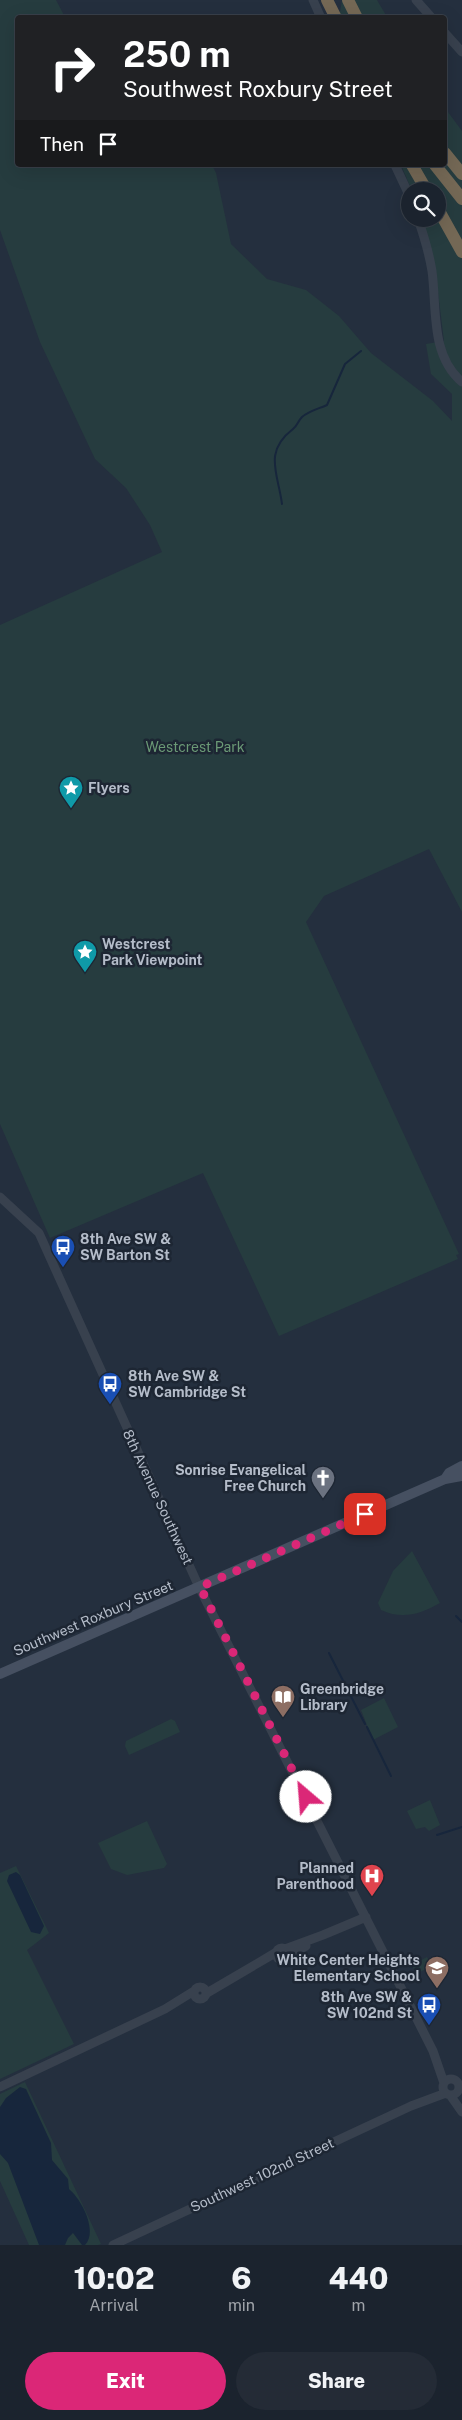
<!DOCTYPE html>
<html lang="en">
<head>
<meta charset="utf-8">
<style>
  body { margin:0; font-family:"Public Sans",sans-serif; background:#242b36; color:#f1f3f6; height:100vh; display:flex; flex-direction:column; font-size:19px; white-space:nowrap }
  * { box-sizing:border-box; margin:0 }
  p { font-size:16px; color:#a0a4aa }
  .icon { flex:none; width:28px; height:28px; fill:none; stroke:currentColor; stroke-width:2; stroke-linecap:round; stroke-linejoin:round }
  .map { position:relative; height:2245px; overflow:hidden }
  .panel { display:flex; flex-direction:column; background:#1b232e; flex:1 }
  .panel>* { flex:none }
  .banner { position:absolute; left:15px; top:15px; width:432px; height:152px; border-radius:5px; box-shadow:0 5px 20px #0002,0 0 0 1px #39404a; background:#202124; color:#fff; overflow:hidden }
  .controls { position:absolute; left:401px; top:182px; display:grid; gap:10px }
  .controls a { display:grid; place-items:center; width:45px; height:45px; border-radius:50%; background:#1b232e; box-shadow:0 5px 20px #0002,0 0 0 1px #39404a; font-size:25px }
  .pin { position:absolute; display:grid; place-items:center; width:42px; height:42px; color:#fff; margin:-21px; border-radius:10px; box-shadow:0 2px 8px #0006 }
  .me { position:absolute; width:55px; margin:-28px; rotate:333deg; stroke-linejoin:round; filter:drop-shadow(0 0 4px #0008) }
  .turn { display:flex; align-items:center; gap:18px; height:105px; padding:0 25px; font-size:22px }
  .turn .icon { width:65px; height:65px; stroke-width:2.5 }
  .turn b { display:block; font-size:35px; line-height:42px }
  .then { display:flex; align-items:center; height:48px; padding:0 25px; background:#0003; gap:10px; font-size:19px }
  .eta { display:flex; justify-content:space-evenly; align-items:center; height:85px; text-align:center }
  .eta b { font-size:30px; font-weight:800; line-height:35px }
  .action { display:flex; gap:10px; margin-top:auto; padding:10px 25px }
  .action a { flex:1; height:58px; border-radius:30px; background:#db2777; color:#fff; font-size:20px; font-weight:800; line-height:58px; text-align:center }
  .action a+a { background:#242b36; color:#f1f3f6 }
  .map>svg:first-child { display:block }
  .green { fill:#263c3f }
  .water { fill:#17263c }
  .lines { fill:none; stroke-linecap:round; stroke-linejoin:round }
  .stream { stroke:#17263c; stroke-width:2 }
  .tertiary { stroke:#38414e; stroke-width:9 }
  .secondary { stroke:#465061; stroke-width:10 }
  .motorway { stroke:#746855; stroke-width:12 }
  .route { stroke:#db2777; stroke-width:9; stroke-dasharray:0 16.2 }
  .labels { text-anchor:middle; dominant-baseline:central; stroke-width:5; stroke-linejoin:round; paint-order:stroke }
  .park-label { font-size:14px; fill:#6b9a76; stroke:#1d2633 }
  .poi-label { font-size:14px; font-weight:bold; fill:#b4bcc9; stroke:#1d2633; text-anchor:start }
  .street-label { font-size:14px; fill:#b4bcc9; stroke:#1d2633 }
</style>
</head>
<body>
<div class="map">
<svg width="462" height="2245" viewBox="0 0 462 2245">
  <rect width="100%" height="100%" fill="#242f3e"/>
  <path class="green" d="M0 0H56L65 17 18 18V165H212L216 173 231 244 267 279 306 290 339 316 371 353 433 401 452 421V394L431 374 426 344 444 341 435 268 422 219H438V191H412L401 165H445V108L462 131V912L429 849 324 896 306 922 459 1254 456 1255 458 1259 279 1336 203 1173 50 1238 0 1124V625L162 552 150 525 126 488 95 459 40 342 0 230Z
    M342 0H377L387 17 339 18Z
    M412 1551 440 1603C420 1614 403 1620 381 1610L378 1603 393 1571Z
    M384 1698 398 1727 373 1740 361 1710Z
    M171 1719 175 1721 180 1732 129 1755 125 1746 126 1741Z
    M430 1800 440 1825 429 1831 425 1827 416 1829 407 1811Z
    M147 1821 167 1864 164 1868 127 1875 111 1869 98 1843Z
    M16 1866 49 1933 27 1950 74 2044 0 2079V1873Z
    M427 1957 432 1966 416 1974 412 1965Z
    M25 2082 101 2244 98 2245H29L0 2181V2094Z"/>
  <path class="water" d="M16 1872 20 1875 44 1926 40 1934 31 1932 7 1881 9 1875Z
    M20 2087 26 2089 51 2143 52 2160 68 2179 69 2189C82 2200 98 2231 85 2245H82L73 2233 68 2238 65 2245H39L8 2163 0 2154V2107L6 2098Z"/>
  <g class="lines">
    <path class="stream" d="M282 504C278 473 263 452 293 429 297 426 298 421 302 417 309 411 318 409 327 405L345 364 361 351
      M456 1616 462 1622
      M329 1653 365 1724
      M367 1727 391 1776
      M437 1835 462 1827"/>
    <path class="tertiary" d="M313 0 321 18
      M416 0 432 18
      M445 33 462 52
      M395 165 410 197
      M418 219C424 236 429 253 432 271 437 308 430 355 462 382
      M0 1197 39 1233 199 1587 433 2051 444 2083
      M276 1954a6 6 0 1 1 12 0a6 6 0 1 1-12 0Z
      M285 1949 323 1935 366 1917
      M288 1956 306 1946
      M194 1993a6 6 0 1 1 12 0a6 6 0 1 1-12 0Z
      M207 1993 275 1953
      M443 2087a8 8 0 1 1 16 0a8 8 0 1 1-16 0Z
      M0 2087 165 2009 194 1991
      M450 2095 462 2112
      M113 2245 411 2106 446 2093"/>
    <path class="secondary" d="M445 1479 449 1473 462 1466
      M0 1674 445 1479 462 1476"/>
    <path class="motorway" d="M327 0 336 18
      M348 0 357 18
      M445 153 462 174
      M412 165 427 191
      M435 165 462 199
      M438 209 462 252"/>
  </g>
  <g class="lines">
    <path class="route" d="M306 1797 200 1587 365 1514"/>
  </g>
  <defs>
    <symbol id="sight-pin" viewBox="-11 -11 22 30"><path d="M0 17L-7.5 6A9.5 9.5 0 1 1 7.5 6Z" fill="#0f9aa8" stroke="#1d2633"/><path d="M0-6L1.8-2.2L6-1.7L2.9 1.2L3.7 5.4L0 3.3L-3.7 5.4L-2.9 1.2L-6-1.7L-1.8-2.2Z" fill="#fff"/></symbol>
    <symbol id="bus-pin" viewBox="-11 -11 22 30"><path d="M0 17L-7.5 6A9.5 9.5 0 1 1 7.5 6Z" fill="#1a4fb4" stroke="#1d2633"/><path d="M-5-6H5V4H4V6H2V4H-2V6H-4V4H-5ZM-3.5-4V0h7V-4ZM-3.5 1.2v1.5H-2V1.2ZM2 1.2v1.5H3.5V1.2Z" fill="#fff"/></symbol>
    <symbol id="church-pin" viewBox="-11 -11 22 30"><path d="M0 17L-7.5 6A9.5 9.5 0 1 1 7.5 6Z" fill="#6b7280" stroke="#1d2633"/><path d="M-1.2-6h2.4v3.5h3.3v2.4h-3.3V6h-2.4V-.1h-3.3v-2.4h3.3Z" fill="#fff"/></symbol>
    <symbol id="library-pin" viewBox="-11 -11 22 30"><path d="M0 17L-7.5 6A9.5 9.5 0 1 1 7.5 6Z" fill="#8d6e63" stroke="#1d2633"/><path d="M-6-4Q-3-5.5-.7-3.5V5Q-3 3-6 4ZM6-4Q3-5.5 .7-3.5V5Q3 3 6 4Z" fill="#fff"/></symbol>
    <symbol id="hospital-pin" viewBox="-11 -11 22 30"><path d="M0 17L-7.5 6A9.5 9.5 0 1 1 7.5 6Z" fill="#e0444e" stroke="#1d2633"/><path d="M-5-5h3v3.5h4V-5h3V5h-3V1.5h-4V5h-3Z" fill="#fff"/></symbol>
    <symbol id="school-pin" viewBox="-11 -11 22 30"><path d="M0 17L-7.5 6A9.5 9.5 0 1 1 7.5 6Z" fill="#8d6e63" stroke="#1d2633"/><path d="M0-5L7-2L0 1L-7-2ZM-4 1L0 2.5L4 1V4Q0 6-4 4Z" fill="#fff"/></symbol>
  </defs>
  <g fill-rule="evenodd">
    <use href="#sight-pin" x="57" y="774" width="28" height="38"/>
    <use href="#sight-pin" x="71" y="938" width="28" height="38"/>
    <use href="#bus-pin" x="49" y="1233" width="28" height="38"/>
    <use href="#bus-pin" x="96" y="1370" width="28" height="38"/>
    <use href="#church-pin" x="309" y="1464" width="28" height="38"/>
    <use href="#library-pin" x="269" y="1683" width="28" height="38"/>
    <use href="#hospital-pin" x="358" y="1862" width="28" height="38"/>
    <use href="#school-pin" x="423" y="1954" width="28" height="38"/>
    <use href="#bus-pin" x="415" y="1991" width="28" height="38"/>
  </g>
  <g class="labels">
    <g class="park-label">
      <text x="195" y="747">Westcrest Park</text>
    </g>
    <g class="poi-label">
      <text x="88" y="788">Flyers</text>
      <text x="102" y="944">Westcrest<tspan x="102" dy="16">Park Viewpoint</tspan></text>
      <text x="80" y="1239">8th Ave SW &amp;<tspan x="80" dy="16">SW Barton St</tspan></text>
      <text x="128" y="1376">8th Ave SW &amp;<tspan x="128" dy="16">SW Cambridge St</tspan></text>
      <text x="306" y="1470" text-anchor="end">Sonrise Evangelical<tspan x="306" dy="16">Free Church</tspan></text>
      <text x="300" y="1689">Greenbridge<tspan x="300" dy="16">Library</tspan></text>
      <text x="354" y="1868" text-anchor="end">Planned<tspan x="354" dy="16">Parenthood</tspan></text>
      <text x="420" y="1960" text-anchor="end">White Center Heights<tspan x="420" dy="16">Elementary School</tspan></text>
      <text x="412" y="1997" text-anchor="end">8th Ave SW &amp;<tspan x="412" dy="16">SW 102nd St</tspan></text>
    </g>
    <g class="street-label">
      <text transform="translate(158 1497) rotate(65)">8th Avenue Southwest</text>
      <text transform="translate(93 1618) rotate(-23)">Southwest Roxbury Street</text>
      <text transform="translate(262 2175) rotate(-25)">Southwest 102nd Street</text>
    </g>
  </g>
</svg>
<div class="controls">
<a><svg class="icon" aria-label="search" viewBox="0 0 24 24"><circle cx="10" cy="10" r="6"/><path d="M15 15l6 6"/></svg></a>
</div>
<div class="pin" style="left:365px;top:1514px;background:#d93025"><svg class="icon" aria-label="arrive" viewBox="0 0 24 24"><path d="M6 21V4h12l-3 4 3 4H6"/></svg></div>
<svg class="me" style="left:306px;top:1797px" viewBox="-20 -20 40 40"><circle r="19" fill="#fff"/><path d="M0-13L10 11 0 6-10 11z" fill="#db2777"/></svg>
<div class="banner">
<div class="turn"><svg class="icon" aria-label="right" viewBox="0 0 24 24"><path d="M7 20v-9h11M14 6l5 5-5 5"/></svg><div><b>250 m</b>Southwest Roxbury Street</div></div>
<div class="then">Then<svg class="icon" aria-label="arrive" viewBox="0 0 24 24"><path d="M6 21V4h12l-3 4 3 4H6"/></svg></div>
</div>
</div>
<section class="panel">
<div class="eta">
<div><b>10:02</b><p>Arrival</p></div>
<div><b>6</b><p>min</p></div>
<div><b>440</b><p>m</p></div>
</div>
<div class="action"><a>Exit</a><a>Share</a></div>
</section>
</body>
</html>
